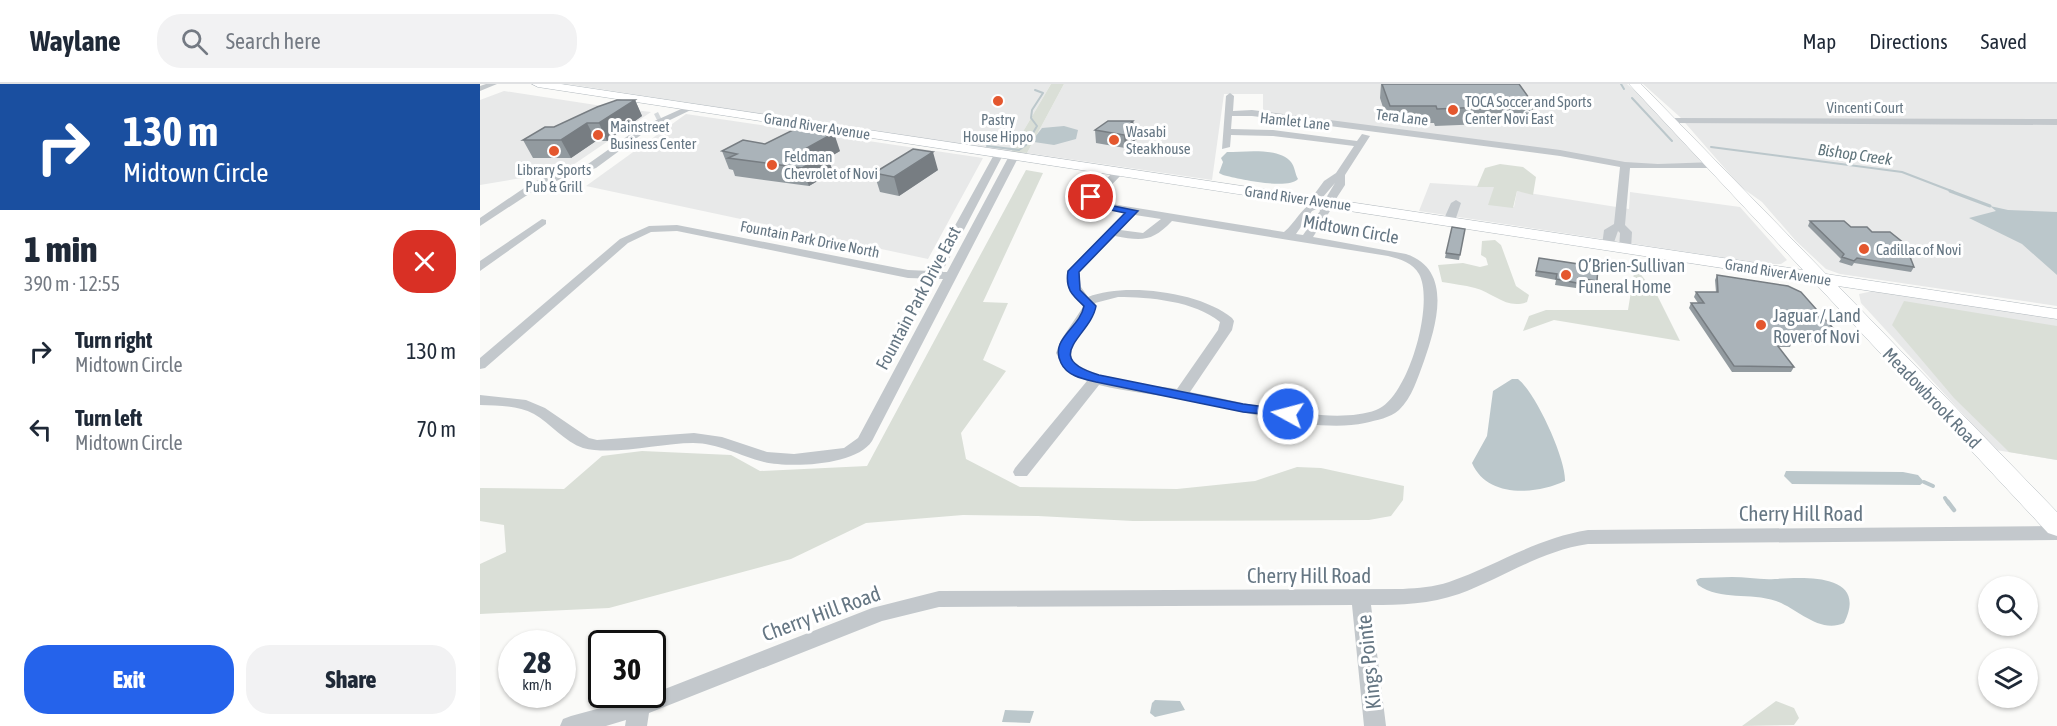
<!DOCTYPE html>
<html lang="en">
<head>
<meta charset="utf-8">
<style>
  body { margin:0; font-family:"Asap Condensed",sans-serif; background:#f2f2f3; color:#1f2937; height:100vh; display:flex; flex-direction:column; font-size:22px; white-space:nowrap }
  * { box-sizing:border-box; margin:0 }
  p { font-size:20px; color:#747a83 }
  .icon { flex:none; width:33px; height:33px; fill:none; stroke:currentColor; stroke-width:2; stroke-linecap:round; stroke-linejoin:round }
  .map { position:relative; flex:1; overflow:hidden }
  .panel { display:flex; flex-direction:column; background:#fff; width:480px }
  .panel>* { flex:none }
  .banner { background:#1a4fa0; color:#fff; overflow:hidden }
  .buttons { position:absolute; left:1498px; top:492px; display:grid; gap:12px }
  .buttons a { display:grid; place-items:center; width:60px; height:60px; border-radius:50%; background:#fff; box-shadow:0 2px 4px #0004; font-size:30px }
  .speed { position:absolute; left:18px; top:546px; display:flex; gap:12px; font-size:30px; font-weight:700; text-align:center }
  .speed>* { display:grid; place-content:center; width:78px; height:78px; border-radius:50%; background:#fff; box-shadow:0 2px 4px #0004; line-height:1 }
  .speed small { font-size:15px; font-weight:400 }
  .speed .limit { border:3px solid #111; border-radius:9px; background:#fff; color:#111 }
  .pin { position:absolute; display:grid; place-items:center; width:51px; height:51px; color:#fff; margin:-26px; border:3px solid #fff; border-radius:50%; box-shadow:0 2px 6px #0007 }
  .me { position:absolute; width:66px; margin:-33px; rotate:277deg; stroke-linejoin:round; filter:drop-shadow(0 0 4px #0008) }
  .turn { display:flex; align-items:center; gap:21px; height:126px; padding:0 24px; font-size:27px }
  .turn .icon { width:78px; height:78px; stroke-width:2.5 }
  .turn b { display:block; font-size:42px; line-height:51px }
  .round { display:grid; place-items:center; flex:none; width:63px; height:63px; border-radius:24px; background:#f2f2f3 }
  .headline { display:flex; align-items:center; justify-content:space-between; height:102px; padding:0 24px }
  h1 { font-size:36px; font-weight:800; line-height:45px }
  .cta { display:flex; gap:12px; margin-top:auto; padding:12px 24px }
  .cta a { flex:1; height:69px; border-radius:24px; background:#2563eb; color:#fff; font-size:24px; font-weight:800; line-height:69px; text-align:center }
  .cta a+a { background:#f2f2f3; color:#1f2937 }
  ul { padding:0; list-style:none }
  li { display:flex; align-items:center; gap:18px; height:78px; padding:0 24px }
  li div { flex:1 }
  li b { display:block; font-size:22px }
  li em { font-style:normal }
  header { display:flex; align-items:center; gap:36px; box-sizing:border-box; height:84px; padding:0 30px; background:#fff; border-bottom:2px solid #e0e1e3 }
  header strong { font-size:28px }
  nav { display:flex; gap:33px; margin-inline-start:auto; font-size:21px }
  .search { width:420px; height:54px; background:#f2f2f3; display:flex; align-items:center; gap:15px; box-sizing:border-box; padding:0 21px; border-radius:24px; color:#747a83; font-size:22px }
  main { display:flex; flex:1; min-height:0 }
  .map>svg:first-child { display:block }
  .built { fill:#e8e9e9 }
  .green { fill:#dadfd7 }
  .water { fill:#bbc7cb }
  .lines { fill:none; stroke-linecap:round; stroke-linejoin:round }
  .stream-far3 { stroke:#bbc7cb; stroke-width:2 }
  .stream-far2 { stroke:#bbc7cb; stroke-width:3 }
  .stream-far1 { stroke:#bbc7cb; stroke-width:4 }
  .stream { stroke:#bbc7cb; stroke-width:4.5 }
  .street-tunnel { stroke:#d5d9db; stroke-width:9; stroke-dasharray:9 4.5; stroke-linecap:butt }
  .secondary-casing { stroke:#b3babf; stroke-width:1 }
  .street { fill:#c3c8cc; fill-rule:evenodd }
  .secondary { fill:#fff; fill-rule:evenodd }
  .wall { fill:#929a9f }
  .shaded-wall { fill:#777d82 }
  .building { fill:#aab3b9; stroke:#777d82; stroke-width:1.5 }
  .route { fill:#2563eb; stroke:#184099; stroke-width:1.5 }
  .poi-dot { fill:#e4572e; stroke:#fff; stroke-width:2 }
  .labels { text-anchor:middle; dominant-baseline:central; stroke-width:6; stroke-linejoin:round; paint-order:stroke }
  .far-poi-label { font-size:15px; fill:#657683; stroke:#fff; text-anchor:start }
  .far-street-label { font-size:15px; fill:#657683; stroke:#fff }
  .far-water-label { font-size:16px; font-style:italic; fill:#60757c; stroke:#fff }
  .street-label { font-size:18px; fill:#657683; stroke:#fff }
  .poi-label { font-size:18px; fill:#657683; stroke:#fff; text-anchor:start }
  .near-street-label { font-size:21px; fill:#657683; stroke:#fff }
</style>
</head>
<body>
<header>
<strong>Waylane</strong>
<div class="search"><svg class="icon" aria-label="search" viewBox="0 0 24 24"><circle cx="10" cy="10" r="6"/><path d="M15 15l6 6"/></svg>Search here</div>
<nav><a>Map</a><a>Directions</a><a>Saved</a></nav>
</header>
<main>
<section class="panel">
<div class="banner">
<div class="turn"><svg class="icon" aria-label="right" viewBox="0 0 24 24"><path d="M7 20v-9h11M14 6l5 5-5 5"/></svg><div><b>130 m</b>Midtown Circle</div></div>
</div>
<div class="headline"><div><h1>1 min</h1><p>390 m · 12:55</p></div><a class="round" style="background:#d93025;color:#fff"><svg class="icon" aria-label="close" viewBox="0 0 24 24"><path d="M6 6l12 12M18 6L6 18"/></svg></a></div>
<ul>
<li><svg class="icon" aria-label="right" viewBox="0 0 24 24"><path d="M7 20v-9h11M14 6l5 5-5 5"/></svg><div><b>Turn right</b><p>Midtown Circle</p></div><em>130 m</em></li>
<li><svg class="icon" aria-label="left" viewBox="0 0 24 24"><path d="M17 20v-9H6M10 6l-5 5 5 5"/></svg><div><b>Turn left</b><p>Midtown Circle</p></div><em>70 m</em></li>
</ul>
<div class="cta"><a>Exit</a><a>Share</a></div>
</section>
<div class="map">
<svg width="1577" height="642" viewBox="0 0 1577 642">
  <rect width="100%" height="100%" fill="#fafaf8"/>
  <path class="built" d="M87 0H571L531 68Z
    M584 0H1147L1174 24 1218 70 1223 79 1157 81 783 30V10H744L732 96 547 69Z
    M1163 0H1577V222L1360 190 1346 185 1316 157 1282 118 1261 103 1200 33Z
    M24 7 129 23 171 28 84 87 0 101V16Z
    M206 30 503 74 448 175 106 102Z
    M950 99 1014 103 1013 120 1034 123 1037 107 1149 125 1150 108 1260 123 1307 176 1301 180H1286L939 127Z
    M1393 207 1577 234V376L1516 366 1381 219 1379 210Z"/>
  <path class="green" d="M571 0H584L547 69 531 68Z
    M1020 80 1043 83 1056 93 1053 111 1037 107 1033 124 1008 121 1014 103H997L1005 84Z
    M546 86 563 89 503 218 528 219 503 276 526 287 481 349 486 375 540 403 697 405 775 397 817 383 841 384 924 402 923 416 911 432 889 436 653 437 558 432 483 431 386 439 311 475 129 524 0 530V480L26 468 24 441 0 437V404L84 405 122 372 162 367 251 371 280 387 387 382Z
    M1015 156 1021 161 1036 202 1049 211 1047 218C1027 226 1014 209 995 204 984 201 973 200 962 198L958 181 983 179 1000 183 1008 181 1006 174 1001 171 1002 157Z
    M1155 183 1177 211 1200 257 1074 236 1043 247 1049 232 1066 226H1148Z
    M1424 217 1577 242V376L1529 368 1474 314 1412 241Z
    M1296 617 1314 624 1319 634 1314 641 1262 642Z"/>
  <path class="water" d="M584 42 598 46 596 55 574 61 554 58 555 53 562 44Z
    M747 68C765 68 799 63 811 78 815 83 815 90 818 95 808 106 758 95 743 91L739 89 743 78 741 74Z
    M1510 122 1528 126 1577 128V191L1542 160 1489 134 1516 127Z
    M1032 295H1038C1056 309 1086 375 1085 397 1055 411 1007 414 992 379L1007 352 1013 307Z
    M1306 387 1423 388 1438 391 1444 398 1440 401 1312 400 1304 392Z
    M1252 493C1266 493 1280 496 1295 495 1325 493 1389 489 1364 539 1339 550 1317 524 1296 517 1270 508 1241 517 1218 501L1216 496 1220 494Z
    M675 616 700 617 705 626 675 633 670 629 672 619Z
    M525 626 554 627 550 639 522 638Z"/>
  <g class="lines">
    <path class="stream-far3" d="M1141 0 1144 5
      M1152 14 1192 57
      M507 62 539 66 546 61 557 42 551 34 552 26 563 9 555 6
      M1231 63 1422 88 1474 108"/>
    <path class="stream-far2" d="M1470 107 1510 122"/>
    <path class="stream-far1" d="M1444 398 1453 402
      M1465 414 1469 420"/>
    <path class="stream" d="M1468 418 1474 426"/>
    <path class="street-tunnel" d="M176 34 180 32"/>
    <defs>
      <path id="secondary" d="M52 0H81L1323 186 1149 0H1161L1346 190 1577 225V235L1358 202 1577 428V452L1568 449 1334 198 58 3Z"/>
    </defs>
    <use href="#secondary" class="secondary-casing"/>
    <path class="street" d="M6 0H17L0 7V2Z
      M750 9 754 12 753 27 772 26 1080 66 1145 78 1178 80 1235 78 1240 81 1235 84H1150L1145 141 1152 148 1151 165 1145 169 1139 165 1140 149 1138 147 1132 164 1128 165 1122 162 1124 146 1134 140 1140 83 1080 72 772 32H752L751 45 793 46 877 57 882 50 890 52 865 91V101L854 118 848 120 850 127 833 153 926 170C974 186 956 242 944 277 938 293 932 314 919 326 910 334 897 336 885 339 835 350 756 325 705 316 676 310 647 308 619 301L547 392H535L533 388 535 384 607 297 585 286 576 269 581 256 603 223 588 203 587 187 645 129 613 123 605 117 635 86 644 88 617 116 620 118 804 148C816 138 820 125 835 117L832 114 833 112 844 97 856 89 874 62 793 52 751 51 750 63 742 65 746 12ZM855 99 846 114H844L843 113ZM839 124 840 127 823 151 816 150 832 127ZM655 131 681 135 663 149 640 146ZM692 137 908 172C920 175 933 179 939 190 955 219 928 315 896 326 851 343 758 317 710 308L752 246 754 237 752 234C721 208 645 198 608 213L601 203 599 188 635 152C662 157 672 158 692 137ZM638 213C669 213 715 217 740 238L738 246 697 305C666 300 616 299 593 278 585 256 610 241 616 222L615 219Z
      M210 21 217 23 165 48 116 84 61 102 0 142V134L53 98 108 80 159 44Z
      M1192 34 1577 35V41L1189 39 1188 37Z
      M516 67 524 69 462 188H467L529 72 534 69 539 72 392 357C376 382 310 384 284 378 260 372 238 359 213 359 181 359 133 372 103 364 85 358 70 339 54 330 37 321 18 322 0 321V311L46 316 65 324 109 354 117 356 214 349 242 353 287 368 314 370 364 364 378 354 463 195 428 194 197 147 171 148 148 159 5 284 0 285V274L140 155 169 142 197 141 428 186 450 187Z
      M976 116 981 119 975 137 969 140 965 139 963 137 971 119Z
      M62 135 66 136V140L0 187V177Z
      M1577 442V456L1108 460C1060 467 1023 494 979 510 950 520 921 521 891 521L906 642H884L872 521 459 523 402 537 169 629 167 642H145L146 636 126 642H80L83 635 91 632 172 610 392 524 459 507 923 505C938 504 954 503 969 498 1017 481 1057 454 1108 446Z"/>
    <use href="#secondary" class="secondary"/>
  </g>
  <path class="wall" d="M901 0H1039L1054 21 1050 38 955 42 954 39H908L900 14Z
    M155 16 162 32 127 57H116L91 74H53L43 56 74 43Z
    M653 37 654 41H657L658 54 645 64 616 59 615 46Z
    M285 60 360 67 348 74 353 88 329 102 255 92 253 86 249 85 242 67Z
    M458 86 419 112 400 108 394 89Z
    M1330 137 1371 143 1434 183 1431 188 1374 179 1372 182 1359 178 1361 175 1328 142Z
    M985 145 979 176 965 174 966 169Z
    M1059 174 1117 197 1116 202 1097 199 1096 204 1075 201 1076 196 1055 192Z
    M1237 191 1360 252 1357 258H1312L1310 263H1298L1314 283 1311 288H1252L1209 224 1211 219H1218L1214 213 1216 208H1236L1235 196Z"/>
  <path class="shaded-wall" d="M155 16 162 32 127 57 119 39Z
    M653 37 654 43 657 41 658 54 645 64 644 51 650 40Z
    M107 39 116 57 91 74 81 56Z
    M354 49 360 67 348 74 353 88 329 102 322 84 323 66Z
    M453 68 458 86 419 112 414 93Z"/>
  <path class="building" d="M902 0H1039L1054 21 957 25 956 22H910Z
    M137 16H155L119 39H107L81 56H43L65 43H74L117 23Z
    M628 37H653L650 40 657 41 644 51 615 46Z
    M317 44 354 49 323 66 347 70 322 84 248 74 257 70 242 67 263 56 285 60Z
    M433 65 453 68 414 93 394 89Z
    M1330 137H1364L1371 143H1387L1392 148H1410L1425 160 1434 183 1377 174 1374 177 1362 173 1364 170Z
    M972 143 985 145 980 171 966 169Z
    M1059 174 1118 183 1117 197 1098 194 1097 199 1076 195 1077 190 1056 187Z
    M1237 191 1308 202 1321 208 1360 252H1309L1313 257H1294L1314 283 1254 282 1211 219H1224L1216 208H1238Z"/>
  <path class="route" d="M608 111H615L616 117 619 119 658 127 599 188 600 206 616 222C611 252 559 273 619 291L763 320 808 326 815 330 813 333 763 328 616 298C603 295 587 292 581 279 569 255 600 244 604 222 592 211 585 205 588 187L645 129 607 121Z"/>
  <g class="poi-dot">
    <circle cx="518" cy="17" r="6"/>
    <circle cx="973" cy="26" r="6"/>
    <circle cx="118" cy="51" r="6"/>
    <circle cx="634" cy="56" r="6"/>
    <circle cx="74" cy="67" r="6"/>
    <circle cx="292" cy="81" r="6"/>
    <circle cx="1384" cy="165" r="6"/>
    <circle cx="1086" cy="191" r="6"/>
    <circle cx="1281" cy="241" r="6"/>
  </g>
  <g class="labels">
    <g class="far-poi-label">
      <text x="985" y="17">TOCA Soccer and Sports<tspan x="985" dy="17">Center Novi East</tspan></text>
      <text x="518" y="35" text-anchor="middle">Pastry<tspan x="518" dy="17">House Hippo</tspan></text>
      <text x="130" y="42">Mainstreet<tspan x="130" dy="17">Business Center</tspan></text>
      <text x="646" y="47">Wasabi<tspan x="646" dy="17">Steakhouse</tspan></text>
      <text x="304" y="72">Feldman<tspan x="304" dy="17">Chevrolet of Novi</tspan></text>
      <text x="74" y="85" text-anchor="middle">Library Sports<tspan x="74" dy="17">Pub &amp; Grill</tspan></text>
      <text x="1396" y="165">Cadillac of Novi</text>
    </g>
    <g class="far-street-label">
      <text x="1385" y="23">Vincenti Court</text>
      <text transform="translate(922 33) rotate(7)">Tera Lane</text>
      <text transform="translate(815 37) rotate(6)">Hamlet Lane</text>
      <text transform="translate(337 42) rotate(9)">Grand River Avenue</text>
      <text transform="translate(818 114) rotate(8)">Grand River Avenue</text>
      <text transform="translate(330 155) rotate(11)">Fountain Park Drive North</text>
      <text transform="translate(1298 188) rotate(9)">Grand River Avenue</text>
    </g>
    <g class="far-water-label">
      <text transform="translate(1375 70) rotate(8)">Bishop Creek</text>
    </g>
    <g class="street-label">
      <text transform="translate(871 145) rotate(10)">Midtown Circle</text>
      <text transform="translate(438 214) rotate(-62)">Fountain Park Drive East</text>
      <text transform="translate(1452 314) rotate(46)">Meadowbrook Road</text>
    </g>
    <g class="poi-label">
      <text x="1098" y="181">O’Brien-Sullivan<tspan x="1098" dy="21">Funeral Home</tspan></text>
      <text x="1293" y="231">Jaguar / Land<tspan x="1293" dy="21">Rover of Novi</tspan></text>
    </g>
    <g class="near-street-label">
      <text x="1321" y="429">Cherry Hill Road</text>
      <text x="829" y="491">Cherry Hill Road</text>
      <text transform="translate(341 529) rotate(-20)">Cherry Hill Road</text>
      <text transform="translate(888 578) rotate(-96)">Kings Pointe</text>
    </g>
  </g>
</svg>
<div class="buttons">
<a><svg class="icon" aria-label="search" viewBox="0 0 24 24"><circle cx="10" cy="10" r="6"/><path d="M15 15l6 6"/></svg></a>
<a><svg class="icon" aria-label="layers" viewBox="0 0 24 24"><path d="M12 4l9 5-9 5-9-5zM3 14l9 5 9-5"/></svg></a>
</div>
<div class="speed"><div>28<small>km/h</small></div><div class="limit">30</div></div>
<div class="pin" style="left:611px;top:113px;background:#d93025"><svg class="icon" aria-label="arrive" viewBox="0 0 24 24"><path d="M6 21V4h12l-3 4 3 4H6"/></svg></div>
<svg class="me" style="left:808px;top:330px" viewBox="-20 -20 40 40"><circle r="17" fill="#2563eb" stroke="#fff" stroke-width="3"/><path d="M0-11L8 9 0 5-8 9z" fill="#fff"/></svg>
</div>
</main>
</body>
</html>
